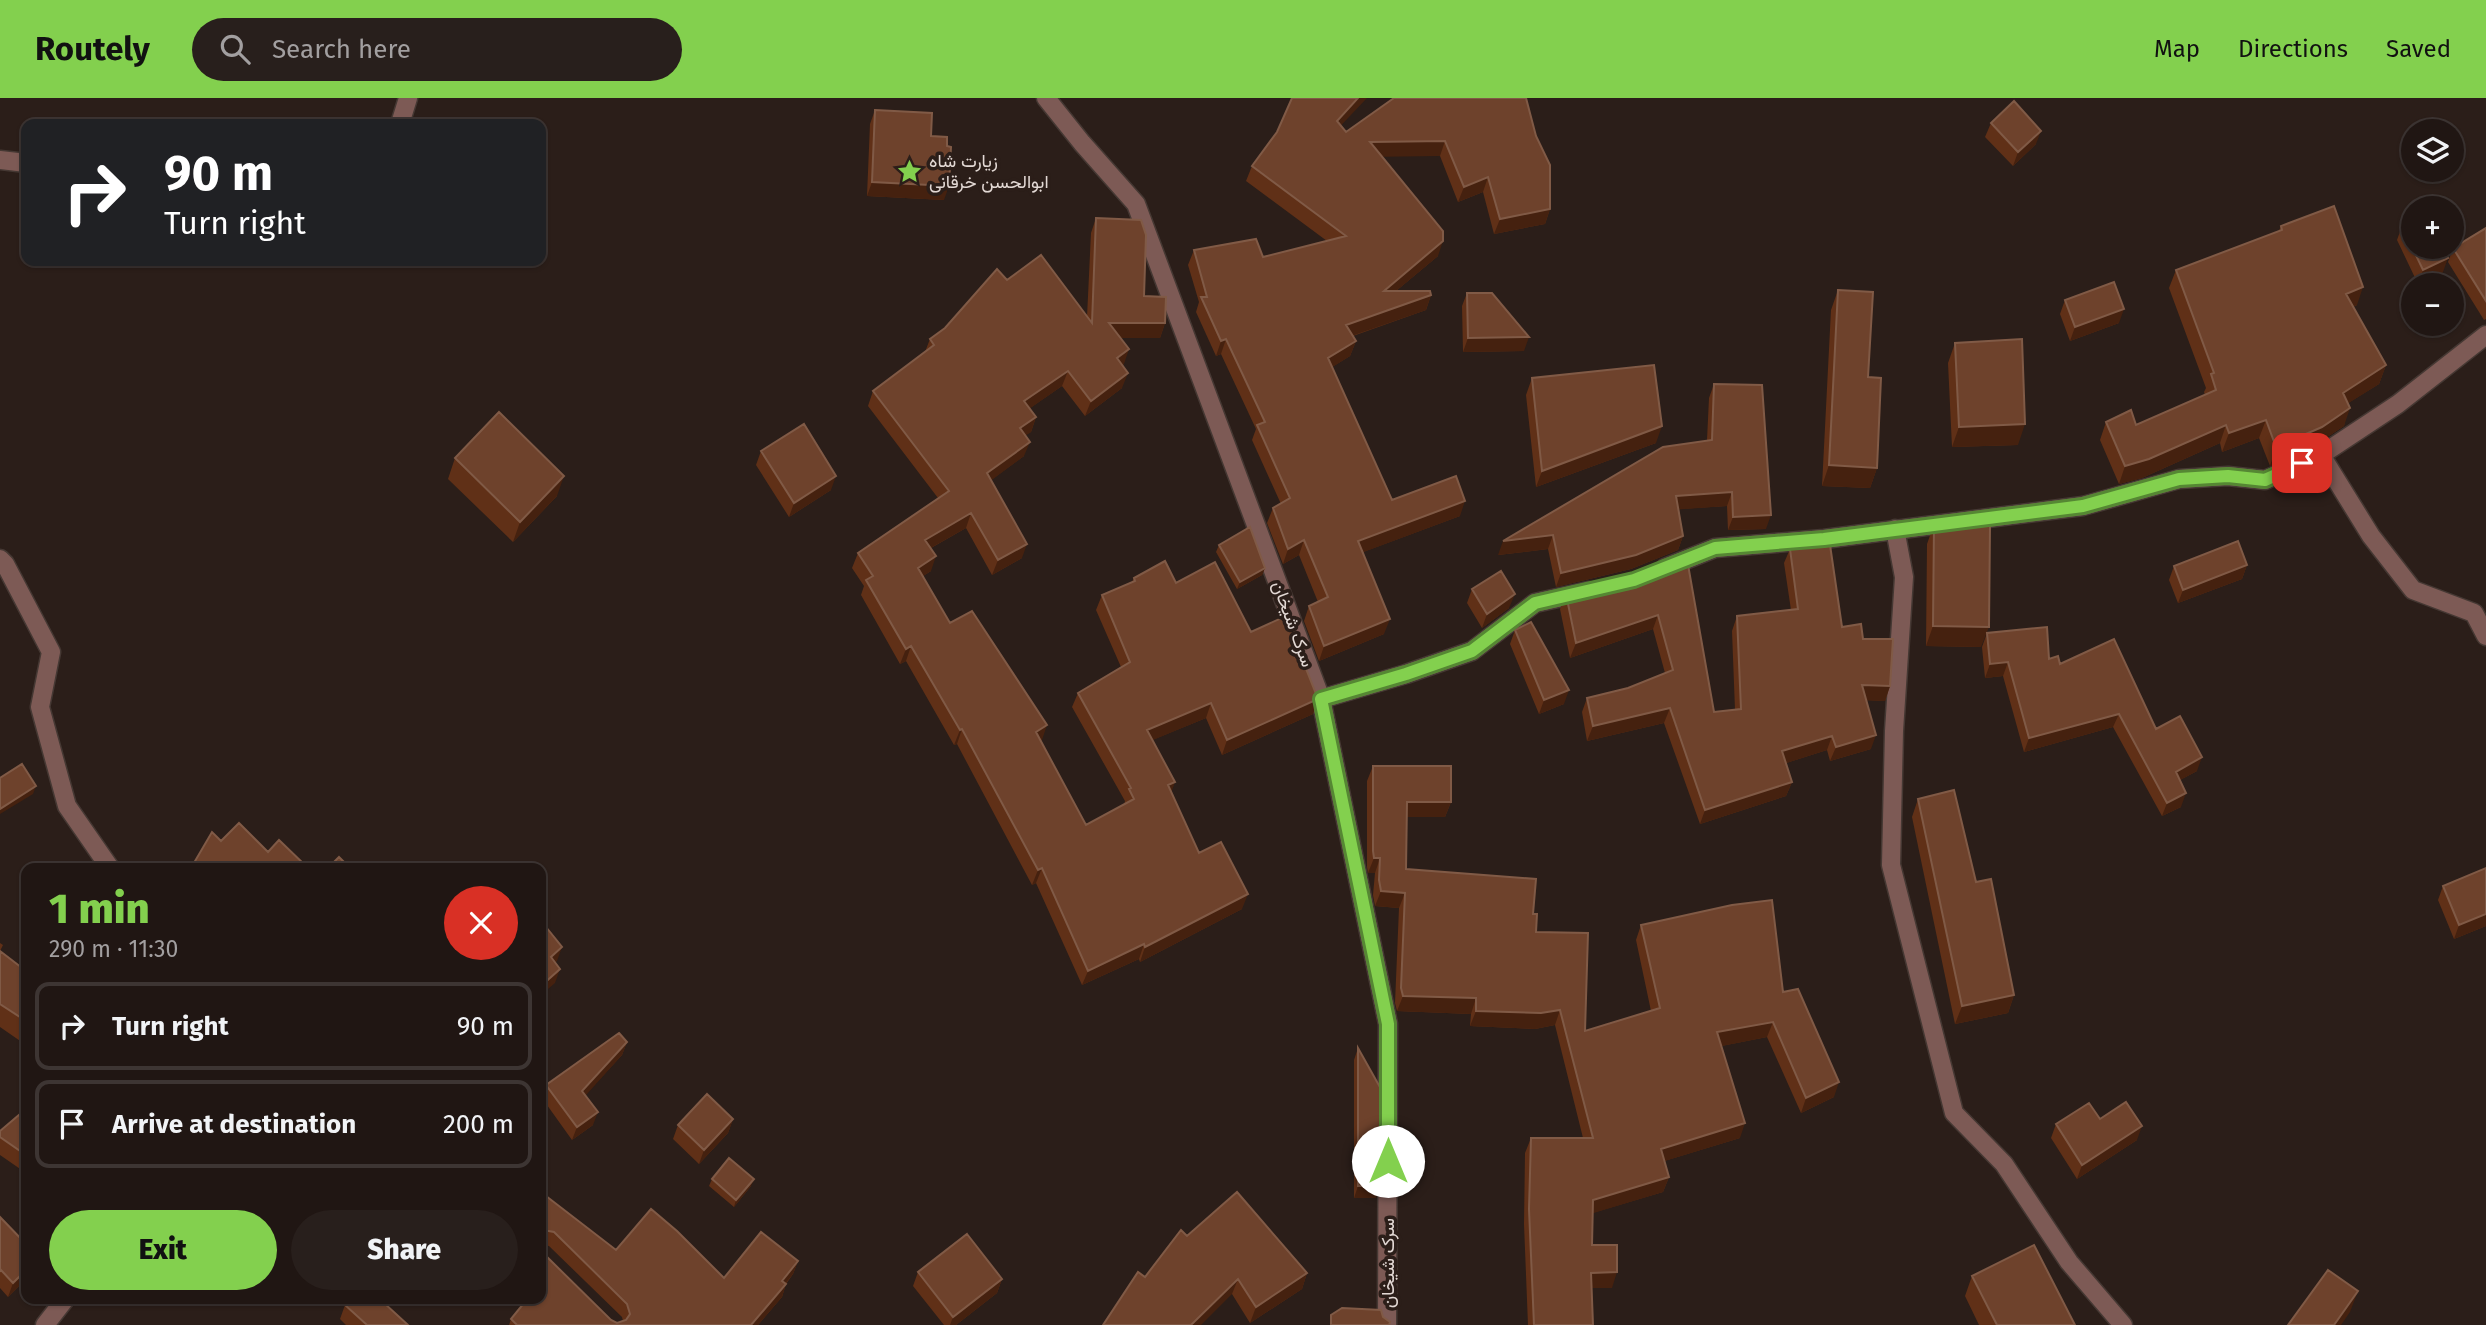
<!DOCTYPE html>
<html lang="en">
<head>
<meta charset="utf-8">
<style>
  body { margin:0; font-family:"Fira Sans",Vazirmatn,sans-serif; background:#281f1c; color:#f1f3f6; height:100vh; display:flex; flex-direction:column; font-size:26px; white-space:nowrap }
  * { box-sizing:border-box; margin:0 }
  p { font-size:23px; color:#a29fa0 }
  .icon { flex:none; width:38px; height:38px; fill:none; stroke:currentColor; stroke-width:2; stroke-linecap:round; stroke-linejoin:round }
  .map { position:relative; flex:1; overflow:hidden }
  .sheet { position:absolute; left:21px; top:765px; width:525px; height:441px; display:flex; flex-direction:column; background:#201613; border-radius:14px; box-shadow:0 2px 5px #0004,0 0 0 2px #3d3533 }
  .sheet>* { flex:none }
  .guide { position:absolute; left:21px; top:21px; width:525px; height:147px; border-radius:14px; box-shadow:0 2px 5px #0004,0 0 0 2px #3d3533; background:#202124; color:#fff; overflow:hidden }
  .tools { position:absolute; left:2401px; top:21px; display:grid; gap:14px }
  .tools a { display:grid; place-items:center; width:63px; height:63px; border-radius:50%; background:#201613; box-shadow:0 2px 5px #0004,0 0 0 2px #3d3533; font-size:35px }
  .pin { position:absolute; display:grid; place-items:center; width:60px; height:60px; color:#fff; margin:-30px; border-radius:14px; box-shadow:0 4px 10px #0006 }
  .me { position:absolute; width:77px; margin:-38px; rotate:0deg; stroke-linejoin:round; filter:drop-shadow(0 0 5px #0008) }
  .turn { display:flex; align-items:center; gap:24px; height:147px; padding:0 28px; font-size:32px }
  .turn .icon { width:91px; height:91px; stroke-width:2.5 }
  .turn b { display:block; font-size:49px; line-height:60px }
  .round { display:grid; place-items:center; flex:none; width:74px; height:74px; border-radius:37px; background:#281f1c }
  .head { display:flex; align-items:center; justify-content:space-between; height:119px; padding:0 28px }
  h1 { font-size:42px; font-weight:800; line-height:52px; color:#83d04e }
  .cta { display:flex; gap:14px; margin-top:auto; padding:14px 28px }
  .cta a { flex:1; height:80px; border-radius:42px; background:#83d04e; color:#111; font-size:28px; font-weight:800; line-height:80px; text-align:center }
  .cta a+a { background:#281f1c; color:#f1f3f6 }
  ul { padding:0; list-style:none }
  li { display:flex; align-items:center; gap:21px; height:88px; margin:0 14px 10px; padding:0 14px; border:4px solid #3d3533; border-radius:14px }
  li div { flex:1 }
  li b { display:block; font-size:26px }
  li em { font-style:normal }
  header { display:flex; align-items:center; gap:42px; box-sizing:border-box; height:98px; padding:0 35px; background:#83d04e; color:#111 }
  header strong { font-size:33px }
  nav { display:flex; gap:38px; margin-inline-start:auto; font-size:24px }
  .search { width:490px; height:63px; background:#281f1c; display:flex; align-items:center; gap:18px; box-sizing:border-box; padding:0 24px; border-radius:38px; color:#a29fa0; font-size:26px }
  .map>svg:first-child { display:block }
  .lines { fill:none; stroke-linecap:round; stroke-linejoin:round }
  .minor-casing { stroke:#453833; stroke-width:21 }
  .tertiary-casing { stroke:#453833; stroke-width:21 }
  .minor { stroke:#7d5a55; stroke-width:18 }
  .tertiary { stroke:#7d5a55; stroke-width:18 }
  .wall { fill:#603017 }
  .shaded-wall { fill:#45210f }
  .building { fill:#6e422c; stroke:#805a46; stroke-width:2 }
  .route-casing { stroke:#558733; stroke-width:18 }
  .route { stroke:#83d04e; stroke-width:12 }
  .labels { text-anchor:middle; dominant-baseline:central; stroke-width:7; stroke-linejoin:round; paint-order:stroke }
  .poi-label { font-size:18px; fill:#e3d9d5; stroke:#2b1e19; text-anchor:start }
  .street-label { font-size:18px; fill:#e3d9d5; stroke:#2b1e19 }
</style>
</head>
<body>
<header>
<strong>Routely</strong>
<div class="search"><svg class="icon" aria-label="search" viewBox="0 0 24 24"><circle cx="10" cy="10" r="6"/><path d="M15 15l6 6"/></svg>Search here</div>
<nav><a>Map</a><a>Directions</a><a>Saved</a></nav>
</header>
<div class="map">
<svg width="2486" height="1227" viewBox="0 0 2486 1227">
  <rect width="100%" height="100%" fill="#2b1e19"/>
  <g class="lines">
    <defs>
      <path id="minor" d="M400 26 408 0
        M0 62 26 65
        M2321 357 2371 438 2413 492 2474 515 2486 538
        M1895 431 1904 479 1894 633 1891 767 1954 1015 2004 1066 2069 1164 2123 1227
        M0 461 5 466 51 554 40 609 67 708 110 770
        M1665 470 1715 450 1824 441 2083 408 2179 381 2228 378 2265 382 2321 357 2398 306 2486 237
        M1321 601 1406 576 1472 553 1535 505 1589 493
        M45 1227 66 1200"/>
      <path id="tertiary" d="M1046 0 1082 45 1136 106 1321 601 1388 926 1387 1227"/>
    </defs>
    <use href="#minor" class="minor-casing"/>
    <use href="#tertiary" class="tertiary-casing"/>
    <use href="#minor" class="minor"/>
    <use href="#tertiary" class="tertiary"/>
  </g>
  <path class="wall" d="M1394 0 1550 111 1545 126 1494 136 1483 94 1458 104 1440 58H1382L1438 158 1396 193 1431 197 1426 212 1353 238 1356 243 1350 258 1332 269 1392 402 1460 418 1363 454 1384 536 1319 563 1304 523 1309 508 1318 504 1299 457 1283 466 1267 425 1273 410 1281 406 1252 342 1256 331 1221 256 1216 258 1196 214 1199 204 1188 167 1194 152 1263 159 1327 143 1246 83 1252 68 1277 34 1341 28 1346 34Z
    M875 12 931 38 944 102 867 98 870 26Z
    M1991 25 2036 46 2013 68 1985 39Z
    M1096 120 1144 198 1165 225 1160 240H1121L1124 266 1122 267V290L1085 318 1062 288 1030 310 1036 319 1031 334 1025 337 1024 358 991 382 1022 460 992 477 966 430 931 450V473L923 478 950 525 1042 642 1040 643 1086 727 1124 707 1125 703 1072 609 1078 595 1121 569 1096 512 1102 497 1132 484 1134 480 1176 485 1251 534 1303 557 1302 561 1318 601 1313 616 1222 657 1206 620 1152 642 1171 694 1199 755 1242 811 1140 864 1139 861 1082 887 1036 785 1032 787 957 646 954 647 906 563 900 566 861 497 864 488 852 470 858 455 938 400 868 308 873 293 925 254 930 241 1007 182 1087 219 1091 135Z
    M2281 128 2357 207 2353 209 2386 267 2379 286 2348 305 2344 328 2315 347 2270 368 2259 340 2222 354 2220 345 2142 380 2119 386 2100 342 2106 324 2136 327 2205 297 2204 294 2206 290 2169 190 2176 172 2279 133Z
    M2402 128 2443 174 2418 186 2397 142Z
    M2486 130V221L2484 222 2448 164 2453 150Z
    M1838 192 1868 279 1877 370 1870 390 1822 388 1831 212Z
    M1467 195 1524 253 1463 254 1462 208Z
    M2065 202 2119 225 2070 243 2060 216Z
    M1955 245 2018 347 1952 349 1948 265Z
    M1532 280 1656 345 1536 389 1526 297Z
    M1714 286 1766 431 1728 432 1727 408 1679 411 1683 438 1678 452 1631 471 1556 489 1548 451 1498 457 1707 342 1709 300Z
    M761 353 831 392 789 419 756 367Z
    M455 360 557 398 513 444 448 381Z
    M1934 426 1981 549 1926 548 1927 446Z
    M1219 447 1265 470 1262 477 1237 491 1216 454Z
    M1790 451 1842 529 1863 541 1890 588 1885 603 1866 602 1871 651 1830 663 1827 652 1786 665 1792 684 1786 698 1700 726 1664 625 1587 643 1582 614 1587 600 1628 590 1665 575 1653 531 1570 560 1560 511 1566 496 1642 479 1714 614 1735 612 1732 533 1737 518 1791 512 1784 465Z
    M2247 467 2242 481 2178 505 2169 482 2174 468Z
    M1472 491 1509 510 1482 530 1467 505Z
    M1515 532 1564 606 1539 616 1510 546Z
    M1987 535 2060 566 2156 631 2197 673 2180 682 2181 709 2162 718 2113 629 2024 654 2003 578 1985 580 1982 549Z
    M1373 668 1451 704 1445 719H1407L1406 771 1533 816 1536 834 1585 933 1651 913 1636 842 1641 827 1783 894 1834 999 1801 1015 1767 939 1721 948 1740 1040 1664 1063 1669 1079 1663 1094 1592 1115V1147L1612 1190H1592L1593 1227H1528L1524 1126 1525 1055 1531 1040H1583L1555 927 1535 931 1470 928 1471 916 1397 913 1395 905 1399 810 1375 808 1373 797 1375 775H1368L1367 769V683Z
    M1918 701 1976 784 2014 897 2008 915 1955 926 1912 719Z
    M2486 770V828L2454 841 2438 802 2443 788Z
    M0 845 3 847 0 853 26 873V947L0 929Z
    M627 944 622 957 585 997 593 1027 572 1042 542 1000 546 987Z
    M1358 950 1376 1100H1354V962Z
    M26 1011V1075L0 1057V1033Z
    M733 1021 728 1035 699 1066 673 1041 678 1027Z
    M2100 1021 2137 1042 2077 1081 2051 1040 2056 1026Z
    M712 1081 751 1088 734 1109 709 1088Z
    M541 1105 616 1152 724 1180 798 1163 793 1176 786 1186 782 1199 758 1227H509L511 1221 541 1200V1153L611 1222 617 1225 623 1223 622 1219 549 1148 541 1146Z
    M0 1119 26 1181 8 1199 0 1190Z
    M1187 1138 1307 1175 1302 1191 1250 1225 1232 1196 1145 1179Z
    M918 1174 1002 1181 997 1195 956 1227H944L913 1188Z
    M1972 1178 2075 1227H1979L1965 1198Z
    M345 1207 388 1208 408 1227H346L340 1221Z"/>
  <path class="shaded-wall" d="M1358 0H1367L1331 38 1337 23Z
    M2041 33 2036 46 2013 68 2018 54Z
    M1445 43 1440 58 1364 59 1370 44Z
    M1488 79 1483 94 1458 104 1464 89Z
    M872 84 949 88 944 102 867 98Z
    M1550 111 1545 126 1494 136 1500 121Z
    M1443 143 1438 158 1378 208 1384 193Z
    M2448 160 2443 174 2418 186 2423 172Z
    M2363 189 2357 207 2339 214 2346 196Z
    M1431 197 1426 212 1340 242 1346 227Z
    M2124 211 2119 225 2070 243 2075 229Z
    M1109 225H1165L1160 240H1104Z
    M1529 239 1524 253 1463 254 1468 240Z
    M1226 241 1221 256 1216 258 1221 243Z
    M1356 243 1350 258 1323 275 1328 260Z
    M1129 251 1124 266 1111 275 1117 260Z
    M2386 267 2379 286 2336 313 2343 295Z
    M1068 273 1062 288 1019 318 1024 303Z
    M1128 275 1122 290 1085 318 1091 303Z
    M2350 310 2344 328 2315 347 2270 368 2276 349Z
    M1036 319 1031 334 1014 345 1020 330Z
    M2266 322 2259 340 2222 354 2229 335Z
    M2025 326 2018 347 1952 349 1959 329Z
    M2226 327 2220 345 2142 380 2119 386 2125 368Z
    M1662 328 1656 345 1536 389 1542 373Z
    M1030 344 1024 358 981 390 987 375Z
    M1829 367 1877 370 1870 390 1822 388Z
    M564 378 557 398 513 444 520 424Z
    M836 378 831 392 789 419 794 405Z
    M1732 394 1727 408 1671 412 1676 398Z
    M1465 403 1460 418 1353 458 1358 443Z
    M971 415 966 430 920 456 925 442Z
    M1771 417 1766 431 1728 432 1733 419Z
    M1553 437 1548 451 1498 457 1503 443Z
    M1683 438 1678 452 1631 471 1556 489 1561 475Z
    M1304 442 1299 457 1283 466 1288 451Z
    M1027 446 1022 460 992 477 998 462Z
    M936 458 931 473 912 485 918 470Z
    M2247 467 2242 481 2178 505 2183 492Z
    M1265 470 1262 477 1237 491 1240 484Z
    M1515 496 1509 510 1482 530 1487 516Z
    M1658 517 1653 531 1570 560 1576 545Z
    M1390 521 1384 536 1319 563 1324 548Z
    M1933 528 1989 529 1981 549 1926 548Z
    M911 548 906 563 900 566 906 551Z
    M2008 564 2003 578 1985 580 1990 566Z
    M1862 587 1890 588 1885 603 1857 602Z
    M1569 592 1564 606 1539 616 1544 602Z
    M1318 601 1313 616 1222 657 1227 642Z
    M1211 605 1206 620 1141 647 1147 632Z
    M1670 610 1664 625 1587 643 1593 628Z
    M2119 616 2113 629 2024 654 2029 640Z
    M1047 627 1042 642 1030 649 1036 634Z
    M962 631 957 646 954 647 960 632Z
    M1876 637 1871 651 1830 663 1836 649Z
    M1832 638 1827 652 1777 668 1782 653Z
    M2202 659 2197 673 2171 687 2176 674Z
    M1175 684 1170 698 1168 687Z
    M1792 684 1786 698 1700 726 1705 712Z
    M36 688 33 696 0 716V711Z
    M2186 695 2181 709 2162 718 2167 705Z
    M1407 704H1451L1445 719H1401Z
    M1374 760H1380L1375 775H1368Z
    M1042 770 1036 785 1032 787 1038 772Z
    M1381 793 1405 795 1399 810 1375 808Z
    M1248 796 1242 811 1140 864 1145 849Z
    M2486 816V828L2454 841 2459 827Z
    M1144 846 1139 861 1082 887 1088 873Z
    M562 849 557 863 546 873 551 859Z
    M560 871 555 885 541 897V888Z
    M2014 897 2008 915 1955 926 1962 908Z
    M1403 898 1476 900 1471 916 1397 913Z
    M1560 912 1555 927 1535 931 1470 928 1476 913Z
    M1773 924 1767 939 1712 950 1717 934Z
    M627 944 622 957 578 1006 582 993Z
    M1839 984 1834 999 1801 1015 1806 1000Z
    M598 1014 593 1027 572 1042 577 1029Z
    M733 1021 728 1035 699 1066 704 1052Z
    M1745 1025 1740 1040 1655 1066 1661 1051Z
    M2142 1028 2137 1042 2077 1081 2082 1067Z
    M1669 1079 1663 1094 1587 1117 1593 1102Z
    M754 1081 751 1088 734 1109 736 1102Z
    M1358 1088H1380L1376 1100H1354Z
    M798 1163 793 1176 777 1196 782 1183Z
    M26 1172V1181L8 1199 13 1185Z
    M1617 1174 1612 1190H1586L1591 1175Z
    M1307 1175 1302 1191 1250 1225 1256 1209Z
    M1002 1181 997 1195 956 1227H950L953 1219Z
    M1238 1181 1232 1196 1201 1227H1191Z
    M786 1186 782 1199 758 1227H751Z
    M2358 1193 2350 1214 2341 1227H2334Z
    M388 1200H391L388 1208 379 1219 384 1205Z"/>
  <path class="building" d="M1292 0H1358L1337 23 1346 34 1394 0H1526L1536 38 1550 67V111L1500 121 1488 79 1464 89 1445 43 1370 44 1443 133V143L1384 193H1430L1431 197 1346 227 1356 243 1328 260 1392 402 1456 378 1465 403 1358 443 1390 521 1324 548 1309 508 1328 499 1304 442 1288 451 1273 410 1290 400 1257 327 1265 324 1226 241 1221 243 1201 199H1207L1194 152 1256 141 1263 159 1346 138 1252 68 1277 34Z
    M2014 3 2041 33 2018 54 1991 25Z
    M875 12 932 15 931 38 947 39V48L951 49 949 88 872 84Z
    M2334 108 2363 189 2346 196 2386 267 2343 295 2350 310 2322 329 2276 349 2266 322 2229 335 2226 327 2149 361 2125 368 2106 324 2131 312 2136 327 2216 292 2211 276 2214 275 2176 172 2282 132 2281 128Z
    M1096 120 1141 122 1146 137 1144 198 1166 199 1165 225H1109L1129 251 1117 260 1128 275 1091 303 1068 273 1024 303 1036 319 1020 330 1030 344 987 375 1027 446 998 462 971 415 925 442 936 458 918 470 950 525 972 513 1047 627 1036 634 1086 727 1134 701 1129 691 1131 690 1078 595 1130 564 1102 497 1135 483 1134 480 1165 463 1176 485 1215 464 1251 534 1288 517 1303 557 1301 558 1318 601 1227 642 1211 605 1147 632 1175 684 1168 687 1199 755 1221 744 1248 796 1145 849 1144 846 1088 873 1042 770 1038 772 962 631 960 632 911 548 906 551 866 482 873 478 858 455 949 393 873 293 934 247 930 241 945 230 997 171 1007 182 1041 157 1092 225Z
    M2413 123V149H2443L2448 160 2423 172 2402 128Z
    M2486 130V203L2453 150Z
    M2114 184 2124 211 2075 229 2065 202Z
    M1838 192 1873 194 1868 279 1881 280 1877 370 1829 367Z
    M1467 195H1492L1529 239 1468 240Z
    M2022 241 2025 326 1959 329 1955 245Z
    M1654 267 1662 328 1542 373 1532 280Z
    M1714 286 1762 287 1771 417 1733 419 1732 394 1676 398 1683 438 1636 457 1561 475 1553 437 1503 443 1663 349 1712 342Z
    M499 314 564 378 520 424 455 360Z
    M804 326 836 378 794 405 761 353Z
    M1934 426 1990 427 1989 529 1933 528Z
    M1250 429 1265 470 1240 484 1219 447Z
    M1829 440 1842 529 1861 526 1863 541H1893L1890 588 1862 587 1876 637 1836 649 1832 638 1782 653 1792 684 1705 712 1670 610 1593 628 1587 600 1628 590 1673 572 1658 517 1576 545 1566 496 1642 479 1687 461 1714 614 1741 611 1737 518 1798 511 1790 451Z
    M2238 443 2247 467 2183 492 2174 468Z
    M1501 473 1515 496 1487 516 1472 491Z
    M1531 524 1569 592 1544 602 1515 532Z
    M2047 529 2049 561 2058 558 2060 566 2114 541 2156 631 2180 618 2202 659 2176 674 2186 695 2167 705 2119 616 2029 640 2008 564 1990 566 1987 535Z
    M22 666 36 688 0 711V680Z
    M1373 668H1451V704H1407L1406 771 1536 781 1533 816H1537L1536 834 1588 835 1585 933 1660 910 1641 827 1732 807 1772 802 1783 894 1798 891 1839 984 1806 1000 1773 924 1717 934 1745 1025 1661 1051 1669 1079 1593 1102 1592 1147H1617V1174L1591 1175 1593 1227H1534L1529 1111 1531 1040H1593L1560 912 1541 915 1476 913V900L1403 898 1401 890 1405 795 1381 793 1379 782 1380 760H1374L1373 753Z
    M1954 692 1976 784 1991 781 2014 897 1962 908 1918 701Z
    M239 725 268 754 279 742 308 770H191L212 734 221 743Z
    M339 759 350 770H328Z
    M2486 770V816L2459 827 2443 788Z
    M546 829 562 849 551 859 560 871 541 888V833Z
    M0 853 26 873V923L0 906Z
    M619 935 627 944 582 993 598 1014 577 1029 546 987Z
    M1358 950 1381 991 1380 1088H1358Z
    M707 996 733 1021 704 1052 678 1027Z
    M2126 1004 2142 1028 2082 1067 2056 1026 2089 1005 2100 1021Z
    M26 1011V1057L0 1039V1033Z
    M729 1060 754 1081 736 1102 712 1081Z
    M1237 1094 1307 1175 1256 1209 1238 1181 1191 1227H1103L1138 1174 1145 1179 1181 1132 1187 1138Z
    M546 1098 616 1152 651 1111 677 1133 724 1180 761 1134 798 1163 782 1183 786 1186 751 1227H517L511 1221 528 1200H541V1186L544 1182 541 1179V1153L611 1222 617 1225 626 1222 630 1216 627 1206 554 1134 543 1132 541 1133V1105Z
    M0 1119 26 1146V1172L13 1185 1 1172 0 1173Z
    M967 1136 1002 1181 953 1219 918 1174Z
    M2034 1147 2075 1227H1997L1972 1178Z
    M2328 1172 2358 1193 2334 1227H2288Z
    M351 1200H388L384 1205 408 1227H367L345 1207Z
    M1342 1210 1381 1212 1383 1219 1390 1224 1389 1227H1331V1217Z"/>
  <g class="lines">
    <defs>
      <path id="route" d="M1388 1063V926L1321 601 1406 576 1472 553 1535 505 1634 482 1715 450 1824 441 2083 408 2179 381 2228 378 2265 382 2302 365"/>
    </defs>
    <use href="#route" class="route-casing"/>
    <use href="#route" class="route"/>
  </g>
  <defs>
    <symbol id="sight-bare" viewBox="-9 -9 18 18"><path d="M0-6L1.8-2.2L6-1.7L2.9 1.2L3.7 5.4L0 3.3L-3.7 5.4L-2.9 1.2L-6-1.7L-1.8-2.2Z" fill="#83d04e" stroke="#2b1e19" stroke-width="2.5" paint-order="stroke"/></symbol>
  </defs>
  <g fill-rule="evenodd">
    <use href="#sight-bare" x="892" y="56" width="35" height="35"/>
  </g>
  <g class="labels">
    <g class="poi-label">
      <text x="929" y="63">زیارت شاه<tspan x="929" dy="21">ابوالحسن خرقانی</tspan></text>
    </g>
    <g class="street-label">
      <text transform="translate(1293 526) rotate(70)">سرک شیخان</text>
      <text transform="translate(1388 1165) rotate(-90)">سرک شیخان</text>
    </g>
  </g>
</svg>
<div class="tools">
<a><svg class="icon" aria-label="layers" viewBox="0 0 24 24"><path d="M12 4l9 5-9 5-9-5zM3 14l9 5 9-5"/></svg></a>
<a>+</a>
<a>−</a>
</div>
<div class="pin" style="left:2302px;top:365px;background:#d93025"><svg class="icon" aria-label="arrive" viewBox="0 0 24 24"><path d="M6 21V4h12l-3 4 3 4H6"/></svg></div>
<svg class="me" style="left:1388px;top:1063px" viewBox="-20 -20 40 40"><circle r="19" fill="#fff"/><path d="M0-13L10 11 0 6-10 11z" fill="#83d04e"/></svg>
<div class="guide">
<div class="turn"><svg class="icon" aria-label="right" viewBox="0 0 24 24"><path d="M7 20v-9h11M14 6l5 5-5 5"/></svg><div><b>90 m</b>Turn right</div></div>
</div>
<section class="sheet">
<div class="head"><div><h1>1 min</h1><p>290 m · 11:30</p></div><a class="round" style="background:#d93025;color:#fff"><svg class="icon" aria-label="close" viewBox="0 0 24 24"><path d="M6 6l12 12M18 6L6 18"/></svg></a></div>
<ul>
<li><svg class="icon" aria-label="right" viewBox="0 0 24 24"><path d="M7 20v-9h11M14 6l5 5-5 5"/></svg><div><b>Turn right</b></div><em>90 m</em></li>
<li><svg class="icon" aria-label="arrive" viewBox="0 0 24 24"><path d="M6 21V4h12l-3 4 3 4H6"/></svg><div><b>Arrive at destination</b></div><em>200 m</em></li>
</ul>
<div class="cta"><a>Exit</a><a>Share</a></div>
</section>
</div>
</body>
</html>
